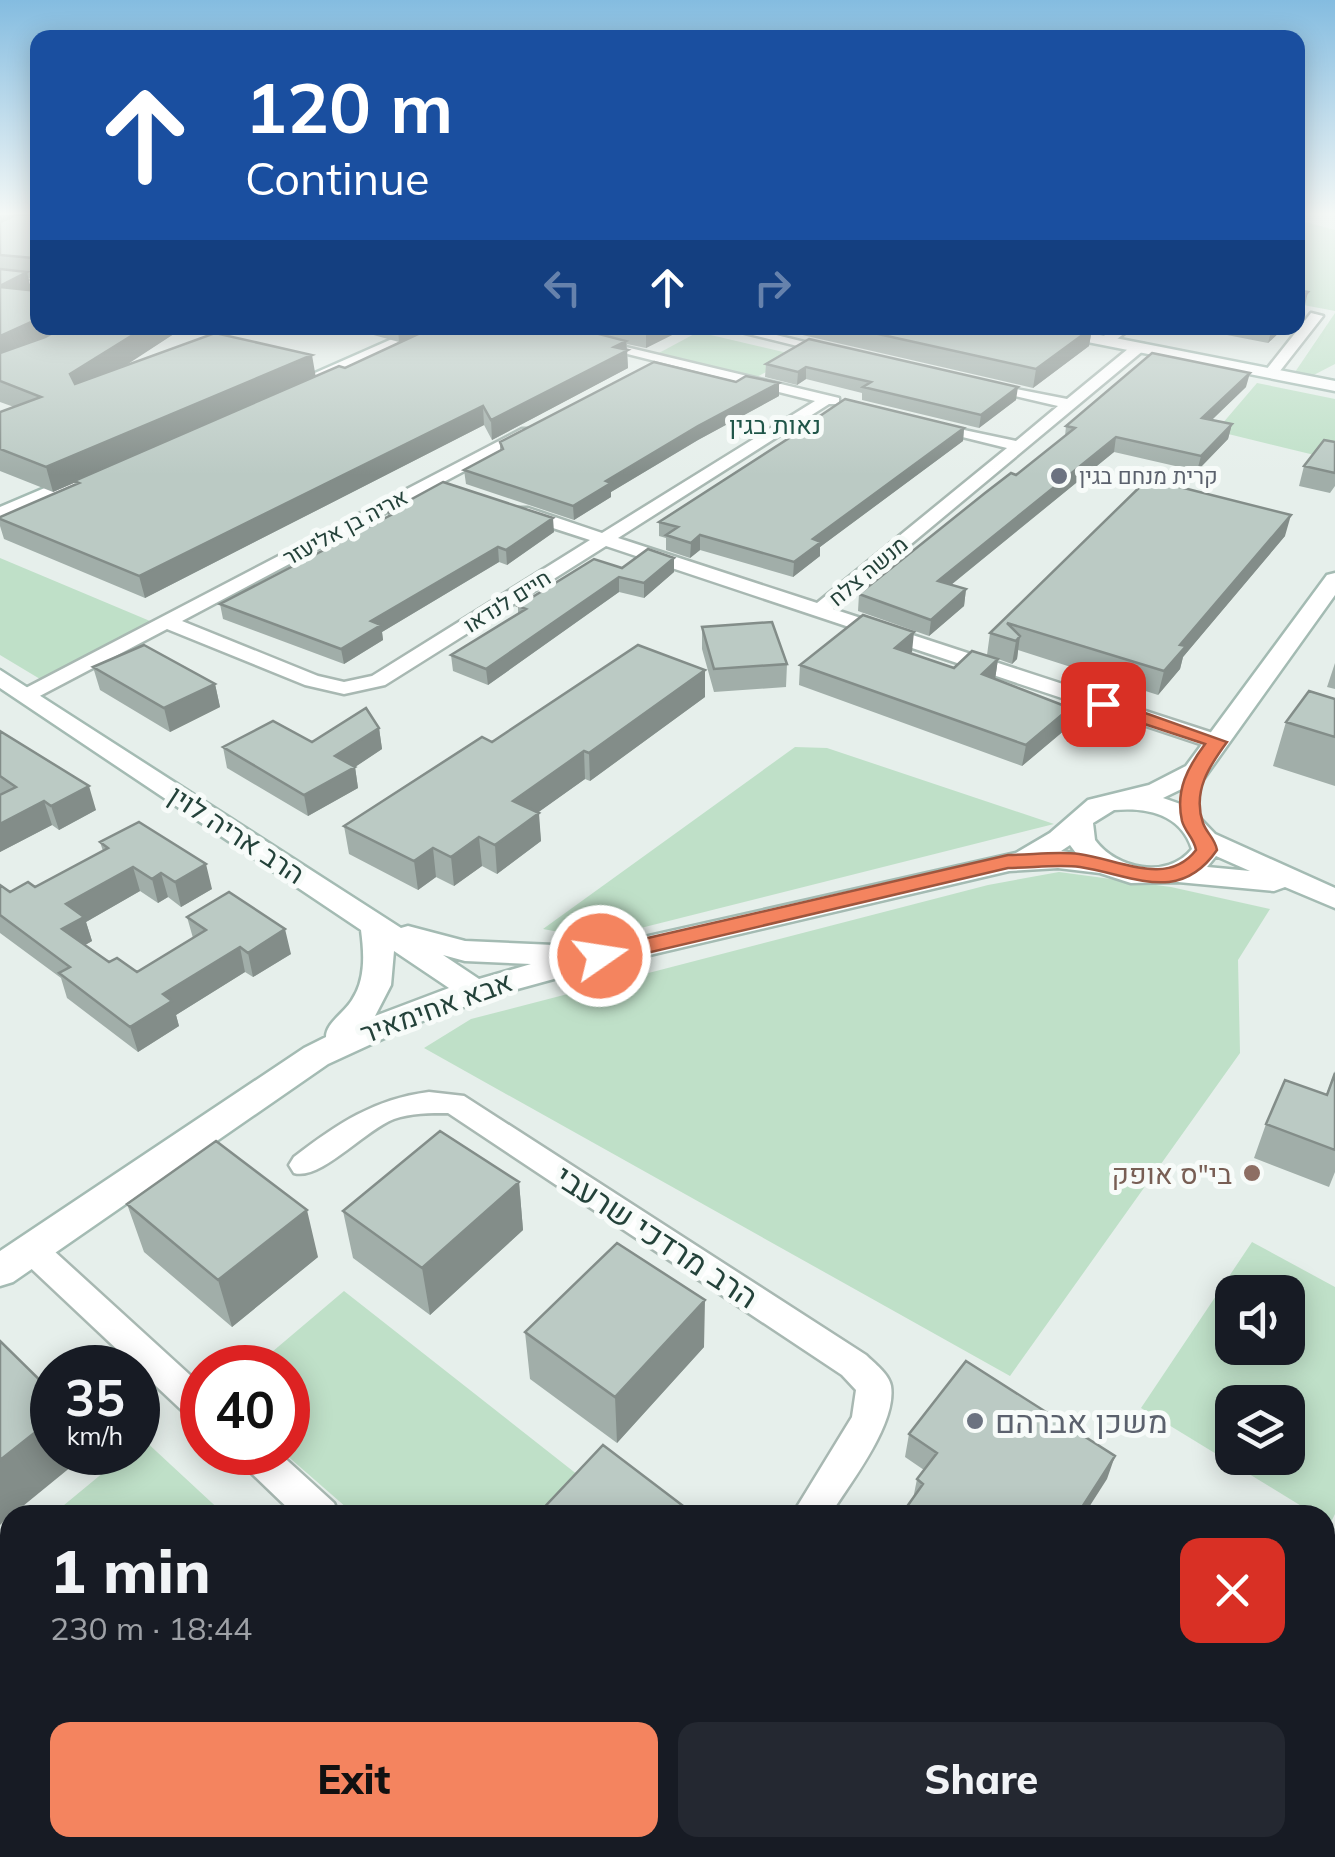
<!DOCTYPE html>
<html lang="en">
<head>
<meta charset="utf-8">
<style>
  body { margin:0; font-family:Mulish,Heebo,sans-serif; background:#242831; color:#f1f3f6; height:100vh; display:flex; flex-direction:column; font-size:38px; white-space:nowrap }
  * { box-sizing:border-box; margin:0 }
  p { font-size:32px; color:#9ea1a6 }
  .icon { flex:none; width:55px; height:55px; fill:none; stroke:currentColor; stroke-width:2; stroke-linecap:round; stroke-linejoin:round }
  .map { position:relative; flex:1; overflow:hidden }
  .details { position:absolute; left:0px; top:1505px; width:1335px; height:352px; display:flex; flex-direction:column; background:#171b24; border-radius:30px 30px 0 0; box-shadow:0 5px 25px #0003 }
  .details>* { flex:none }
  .hud { position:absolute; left:30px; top:30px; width:1275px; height:305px; border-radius:20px; box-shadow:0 5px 25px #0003; background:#1a4fa0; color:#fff; overflow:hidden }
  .controls { position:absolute; left:1215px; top:1275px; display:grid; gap:20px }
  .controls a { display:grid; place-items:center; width:90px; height:90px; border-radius:20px; background:#171b24; box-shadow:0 5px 25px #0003; font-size:50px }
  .speed { position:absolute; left:30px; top:1345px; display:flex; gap:20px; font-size:50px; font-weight:700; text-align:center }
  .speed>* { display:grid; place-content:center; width:130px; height:130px; border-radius:50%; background:#171b24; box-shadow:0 5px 25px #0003; line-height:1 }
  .speed small { font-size:25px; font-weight:400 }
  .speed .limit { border:15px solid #d22; background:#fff; color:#111 }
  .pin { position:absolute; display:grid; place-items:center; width:85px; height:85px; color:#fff; margin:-42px; border-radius:20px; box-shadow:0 5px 15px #0006 }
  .me { position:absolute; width:110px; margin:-55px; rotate:77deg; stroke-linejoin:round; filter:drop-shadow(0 0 8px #0008) }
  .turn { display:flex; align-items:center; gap:35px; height:210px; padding:0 50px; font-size:45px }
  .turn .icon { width:130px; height:130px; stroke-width:2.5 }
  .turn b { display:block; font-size:70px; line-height:85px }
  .lanes { display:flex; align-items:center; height:95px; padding:0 50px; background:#0003; justify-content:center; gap:50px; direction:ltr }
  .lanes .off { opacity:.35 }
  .round { display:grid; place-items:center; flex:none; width:105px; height:105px; border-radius:20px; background:#242831 }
  .head { display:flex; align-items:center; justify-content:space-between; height:170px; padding:0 50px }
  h1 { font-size:60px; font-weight:800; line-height:75px }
  .button { display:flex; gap:20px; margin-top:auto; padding:20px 50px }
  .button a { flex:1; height:115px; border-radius:20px; background:#f4845f; color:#111; font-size:40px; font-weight:800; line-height:115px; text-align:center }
  .button a+a { background:#242831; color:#f1f3f6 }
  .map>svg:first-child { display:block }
  .green { fill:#bfe0c8; fill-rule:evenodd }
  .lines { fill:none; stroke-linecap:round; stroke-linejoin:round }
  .street-casing { stroke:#a8b8b2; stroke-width:5 }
  .secondary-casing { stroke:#a4bbb3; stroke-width:5 }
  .street { fill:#fff; fill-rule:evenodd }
  .secondary { fill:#fff; fill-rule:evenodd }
  .wall { fill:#a1aea9 }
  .shaded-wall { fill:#838d89 }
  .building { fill:#bbcac4; stroke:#838d89; stroke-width:2.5 }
  .route { fill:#f4845f; stroke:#9f563e; stroke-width:2.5 }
  .worship-dot { fill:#6b7280; stroke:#f7fbf9; stroke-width:4 }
  .education-dot { fill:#8d6e63; stroke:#f7fbf9; stroke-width:4 }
  .labels { text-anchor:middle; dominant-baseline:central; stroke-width:10; stroke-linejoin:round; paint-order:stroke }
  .far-worship-label { font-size:22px; fill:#5b616d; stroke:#f7fbf9; text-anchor:start }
  .far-street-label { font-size:22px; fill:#24423a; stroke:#f7fbf9 }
  .far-neighbourhood-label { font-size:25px; fill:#1f5548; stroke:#f7fbf9 }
  .street-label { font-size:28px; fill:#24423a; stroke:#f7fbf9 }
  .education-label { font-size:28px; fill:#785e54; stroke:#f7fbf9; text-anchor:end }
  .near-street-label { font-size:32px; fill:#24423a; stroke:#f7fbf9 }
  .near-worship-label { font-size:32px; fill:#5b616d; stroke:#f7fbf9; text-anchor:start }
</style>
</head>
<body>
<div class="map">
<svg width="1335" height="1857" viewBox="0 0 1335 1857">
  <rect width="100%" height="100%" fill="#e6efeb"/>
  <path class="green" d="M1298 220 1335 230V311L1298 304Z
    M1335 313V364L1308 378 1293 375Z
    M698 332 796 355 757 377 657 354Z
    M1257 383 1335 399V460L1216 431Z
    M0 558 150 621 40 679 0 655Z
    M795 747 827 748 1054 824 597 939 543 929Z
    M1059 872 1171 887 1270 909 1238 960 1240 1053 1010 1376 424 1048 471 1019 988 885Z
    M1252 1242 1335 1287V1514L1330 1524 1325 1515H1316L1141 1408ZM1232 1292H1288V1348H1232ZM1232 1402H1288V1458H1232Z
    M344 1291 583 1479 549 1515H355L284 1453 288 1452V1368H253Z
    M143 1439 225 1515H52L127 1453 138 1452V1444Z
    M10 1550V1848H64L54 1857H0V1559Z"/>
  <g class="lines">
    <defs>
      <path id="street" d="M0 278 38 282V290L0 286Z
        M1311 313 1323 316 1276 376H1266V370Z
        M524 328H546L839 398V404H829L618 538 817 603 1007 448 926 428V422L1016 441 1058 406 980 388V382L1067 399 1134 344H1144V350L833 609 1225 737 1228 742 1225 747H1209L606 546 385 685 344 694 305 685 167 629 34 699H20V691L522 429H532V435L182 621 318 676 344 682 372 676 590 540 516 516V508H528L602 533 815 401Z
        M725 328H748L841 351 834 355Z
        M1116 328H1131L1112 343H1102V337Z
        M429 1092 464 1096 866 1355C874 1363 889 1374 891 1386 897 1424 850 1483 830 1515H792L852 1417 856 1390 842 1375 448 1113C430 1113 411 1113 394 1119 365 1130 320 1181 294 1173L289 1165 294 1157C337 1124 374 1099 429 1092Z
        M31 1236 42 1240 202 1386V1422L190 1418 20 1258 15 1249 20 1240Z
        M236 1452H278L334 1503 339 1515H295L241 1463Z
        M626 1848H679L676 1857H622Z"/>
      <path id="secondary" d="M417 328H437L305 388 290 384Z
        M1034 328H1064L1335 381V391L1042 333Z
        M87 470 94 472V480L0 520V507Z
        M1335 573V595L1204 778 1163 798 1189 807 1215 834 1335 888V908L1285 887 1274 891 1178 882 1131 883 1100 873 1058 868 1009 871 594 968 510 991 417 1023 328 1064 13 1282 0 1286V1251L304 1048 326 1037C326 1023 344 1013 352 1000 366 979 364 953 361 930L0 688V670L401 928 408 926 465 941 554 945 565 948 569 954 1016 853 1050 833 1088 800 1149 785 1186 766 1327 575ZM1114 810C1147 807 1181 814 1192 849 1167 880 1116 869 1095 840L1093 823ZM1070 845 1076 853 1061 851ZM1216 856 1250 871 1207 867ZM394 951 449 988 375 1016 391 985ZM443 955 465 961 531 964 479 979Z
        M1335 1714V1762L1325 1763V1715Z
        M996 1848H1057L1053 1857H992Z"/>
    </defs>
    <use href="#street" class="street-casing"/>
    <use href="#secondary" class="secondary-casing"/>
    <use href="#street" class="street"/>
    <use href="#secondary" class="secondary"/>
  </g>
  <path class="wall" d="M0 215H38V278H28L38 328H183L122 367 316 377 345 368 399 342 348 328H686L646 348 627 344 628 368 492 440 484 425 145 598 4 539 0 526V517L75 485 74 483 53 492 0 471V412L14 407 0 402Z
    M772 328H1103L1102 332 1092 330 1089 346 1033 388Z
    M1191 328H1284L1268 343Z
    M809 339 1016 400 979 428 862 400V393L806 379 797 385 765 377 766 364Z
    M1246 387 1212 420 1232 424 1228 439 1197 471 1114 452 951 585 966 589 964 606 929 636 858 611 859 594 1016 475 1065 436 1066 426Z
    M779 396 698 440 611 492V497L574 520 466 484 464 470 500 450V442Z
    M811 422 964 428 963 441 820 547V556L793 577 700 550 690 558 666 550V538L659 536V522L811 425Z
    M1335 442V486L1330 493 1299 486 1304 466Z
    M1148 479 1285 536 1183 657 1180 669 1158 695 1018 650 1017 659 1012 664 998 659 995 679 1066 729 1022 766 799 685 800 665 912 652 910 653 954 668 987 655 990 633Z
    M388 512 554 532 507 565 499 562 382 632 383 640 344 664 223 619 220 604 388 516Z
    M674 558V572L644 598 619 592 488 685 453 671 451 655 518 614V606L622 568Z
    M702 627 787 664 786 687 714 692 702 649Z
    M1335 663V689L1327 687Z
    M93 667 215 684 220 707 170 732 100 690Z
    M705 697 590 781 585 779 538 812 541 841 497 874 482 866 454 886 436 877 418 890 349 854 344 826 492 742Z
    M1335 699V786L1273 766 1286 722Z
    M379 728 382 749 355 767 358 788 308 816 227 768 223 747 312 742Z
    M0 731 96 810 59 830 52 825 0 852Z
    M100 842 212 889 181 907 168 897 158 903 140 891 86 922 92 941 85 945 109 962 137 972 193 938 187 917 291 954 253 977 245 972 176 1015 179 1026 138 1052 67 998 61 978 0 933V885L10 892 35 887 103 851Z
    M1335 1071V1172L1329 1187 1254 1158 1266 1124 1326 1095Z
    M519 1182 523 1230 430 1315 353 1258 343 1211Z
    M127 1204 318 1257 232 1327 144 1252Z
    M525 1332 704 1347 617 1443 530 1379Z
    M909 1434 1107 1479 913 1499 917 1479 924 1470 905 1457Z"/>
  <path class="shaded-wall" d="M0 215H30L0 229Z
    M27 272 32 293 0 298V286Z
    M1308 292 1304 309 1298 315V302Z
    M38 319V328H73L0 361V336Z
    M144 328H183L76 398 70 374Z
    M398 328H433L399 342Z
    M652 328H686L646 348V330Z
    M1092 328 1089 346 1033 388 1036 369Z
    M1272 328H1284L1268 343Z
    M626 341 628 368 492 440 491 420Z
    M312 355 316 378 53 492 46 467Z
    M806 367V379L797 385 798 372Z
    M1250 373 1246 387 1199 432 1202 418Z
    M779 383V396L698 440 611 492V497L574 520 573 506 606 481 698 426Z
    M1018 387 1016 400 979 428 981 415Z
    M483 406 484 425 145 598 139 576Z
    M1232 424 1228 439 1197 471 1201 456Z
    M964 428 963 441 820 547V556L793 577 794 562 813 539Z
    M1116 437 1114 452 936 597 938 581Z
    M1291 515 1285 536 1183 657 1180 669 1158 695 1164 671 1180 645Z
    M553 518 554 532 507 565 506 550Z
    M700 535V550L690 558 691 543Z
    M498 547 499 562 382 632 383 640 344 664 341 649 371 621Z
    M674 558V572L644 598V583Z
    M619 577V592L488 685 486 669Z
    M966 589 964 606 929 636 931 620Z
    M914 632 912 652 893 669 895 648Z
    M1020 636 1017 659 1012 664 1016 641Z
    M998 659 995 680 982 674Z
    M705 670V697L590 781 589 753Z
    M215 684 220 707 170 732 164 708Z
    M1070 708 1066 729 1022 766 1026 745Z
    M379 728 382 749 355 767 358 788 308 816 304 795 335 756Z
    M584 751 585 779 515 829 513 801Z
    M89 786 96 810 59 830 51 806Z
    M44 801 52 825 0 852V824Z
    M539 813 541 841 497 874 495 845Z
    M479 837 482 866 454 886 451 857Z
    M433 848 436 877 418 890 414 861Z
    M206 864 212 889 181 907 175 882Z
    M133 867 140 891 86 922 92 941 70 954 62 929 66 904Z
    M161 873 168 897 158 903 152 879Z
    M285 929 291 954 253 977 248 953Z
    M240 947 245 972 176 1015 179 1026 138 1052 130 1027 163 994Z
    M519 1182 523 1230 430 1315 422 1268Z
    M307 1210 318 1257 232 1327 218 1280Z
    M705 1300 704 1347 617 1443 615 1397Z
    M52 1419V1452L88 1453 12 1515H10L0 1525V1460Z
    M1115 1456 1107 1479 1084 1515H1077Z"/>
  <path class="building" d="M16 215H38L36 267 33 258 0 255V222Z
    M0 269 27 272 0 286Z
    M0 287 38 291V319L0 336Z
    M1298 290 1308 292 1298 302Z
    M62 328H144L70 374 75 384 215 333 312 355 46 467 0 449V412L41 397 0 381V353L45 337Z
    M431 328H576L626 341 614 347 628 350 491 420 483 406 139 576 0 519V517L79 483 74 481 339 366 345 368Z
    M851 328H1092L1036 369Z
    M809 339 1018 387 981 415 863 387 871 382 806 367 798 372 766 364Z
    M1152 353 1250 373 1202 418 1232 424 1201 456 1116 437 938 581 966 589 931 620 859 594 985 493 1011 473 1016 475 1075 428 1066 426Z
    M654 362 736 382 746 376 779 383 698 426 606 481 611 483 573 506 464 470 503 449 500 442Z
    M845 399 964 428 813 539 821 542 794 562 700 535 691 543 666 535 678 527 659 522 814 422H811Z
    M1324 440 1335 442V473L1304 466Z
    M1148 479 1291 515 1180 645 1186 646 1164 671 1007 623 1020 636 1016 641 990 633Z
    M443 482 553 518 506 550 498 547 371 621 381 625 341 649 220 604 393 514 388 512Z
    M648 549 674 558 644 583 619 577 486 669 451 655 526 609 518 606 594 559 622 568Z
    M863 615 914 632 895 648 954 668 972 651 998 659 982 674 1070 708 1026 745 800 665Z
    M772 622 787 664 714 669 702 627Z
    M144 645 215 684 164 708 93 667Z
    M638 645 705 670 589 753 584 751 513 801 539 813 495 845 479 837 451 857 433 848 414 861 344 826 482 737 492 742Z
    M1309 691 1335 699V737L1286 722Z
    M366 708 379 728 335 756 355 767 304 795 223 747 273 721 312 742Z
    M0 731 89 786 51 806 44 801 0 824V795L16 787 0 776Z
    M139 822 206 864 175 882 161 873 152 879 133 867 66 904 84 917 62 929 109 962 117 958 137 972 206 930 187 917 229 892 285 929 248 953 240 947 163 994 172 1001 130 1027 59 973 70 967 0 915V885L10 892 28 882 35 887 108 848 100 842Z
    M1335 1073V1150L1266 1124 1285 1080 1327 1095Z
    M440 1131 519 1182 422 1268 343 1211Z
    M216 1141 307 1210 218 1280 127 1204Z
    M617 1243 705 1300 615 1397 525 1332Z
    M0 1341 52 1392V1419L0 1460Z
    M966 1361 1115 1456 1077 1515H901L923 1484 917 1479 937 1453 909 1434Z
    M603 1445 695 1515H537Z
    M11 1848H230L239 1857H1Z"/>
  <linearGradient id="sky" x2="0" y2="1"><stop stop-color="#84bce0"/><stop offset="0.45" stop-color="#f4f8f6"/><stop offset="1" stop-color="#f4f8f6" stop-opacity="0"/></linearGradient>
  <rect width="1335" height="475" fill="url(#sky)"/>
  <path class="route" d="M1103 698 1227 742C1210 765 1192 791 1203 823 1207 834 1215 838 1217 850 1179 905 1133 875 1080 867 1057 864 1032 868 1008 868L600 964 588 956 600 949 1008 855C1031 855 1057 851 1079 854 1118 859 1167 888 1196 850 1194 838 1185 832 1182 821 1175 790 1188 767 1205 744L1096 708V700Z"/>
  <g class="worship-dot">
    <circle cx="1059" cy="476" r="10"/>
    <circle cx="975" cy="1421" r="10"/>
  </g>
  <circle class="education-dot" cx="1252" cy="1173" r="10"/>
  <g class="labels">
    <g class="far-worship-label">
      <text x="1079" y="476">קרית מנחם בגין</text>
    </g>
    <g class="far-street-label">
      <text transform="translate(345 527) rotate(-28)">אריה בן אליעזר</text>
      <text transform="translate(868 571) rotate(-40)">מנשה צלח</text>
      <text transform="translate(507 601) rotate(-32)">חיים לנדאו</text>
    </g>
    <g class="far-neighbourhood-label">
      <text x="775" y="424">נאות בגין</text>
    </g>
    <g class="street-label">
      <text transform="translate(237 834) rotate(33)">הרב אריה לוין</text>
      <text transform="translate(436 1007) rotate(-20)">אבא אחימאיר</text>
    </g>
    <g class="education-label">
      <text x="1232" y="1173">בי"ס אופק</text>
    </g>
    <g class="near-street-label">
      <text transform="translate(657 1236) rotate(33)">הרב מרדכי שרעבי</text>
    </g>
    <g class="near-worship-label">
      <text x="995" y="1421">משכן אברהם</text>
    </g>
  </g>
</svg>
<div class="controls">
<a><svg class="icon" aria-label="sound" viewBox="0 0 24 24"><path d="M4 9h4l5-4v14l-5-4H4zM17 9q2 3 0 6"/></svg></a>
<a><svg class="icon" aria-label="layers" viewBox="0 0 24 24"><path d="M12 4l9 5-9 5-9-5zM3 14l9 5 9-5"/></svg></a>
</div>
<div class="speed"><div>35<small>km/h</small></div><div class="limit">40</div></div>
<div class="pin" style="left:1103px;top:704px;background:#d93025"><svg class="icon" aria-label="arrive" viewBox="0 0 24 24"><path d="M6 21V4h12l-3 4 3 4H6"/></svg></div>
<svg class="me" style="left:600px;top:956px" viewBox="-20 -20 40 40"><circle r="17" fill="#f4845f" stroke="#fff" stroke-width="3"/><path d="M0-11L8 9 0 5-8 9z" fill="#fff"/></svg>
<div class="hud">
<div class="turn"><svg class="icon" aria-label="ahead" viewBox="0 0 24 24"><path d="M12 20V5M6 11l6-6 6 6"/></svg><div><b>120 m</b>Continue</div></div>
<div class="lanes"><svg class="icon off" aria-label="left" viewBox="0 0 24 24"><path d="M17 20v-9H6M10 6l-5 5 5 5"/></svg><svg class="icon" aria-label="ahead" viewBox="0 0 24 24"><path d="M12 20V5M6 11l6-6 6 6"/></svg><svg class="icon off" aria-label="right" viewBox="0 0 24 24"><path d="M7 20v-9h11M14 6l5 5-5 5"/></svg></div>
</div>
<section class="details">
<div class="head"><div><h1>1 min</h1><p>230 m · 18:44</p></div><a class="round" style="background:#d93025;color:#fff"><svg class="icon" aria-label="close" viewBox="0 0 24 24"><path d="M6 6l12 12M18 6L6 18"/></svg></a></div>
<div class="button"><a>Exit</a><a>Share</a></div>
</section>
</div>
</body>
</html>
